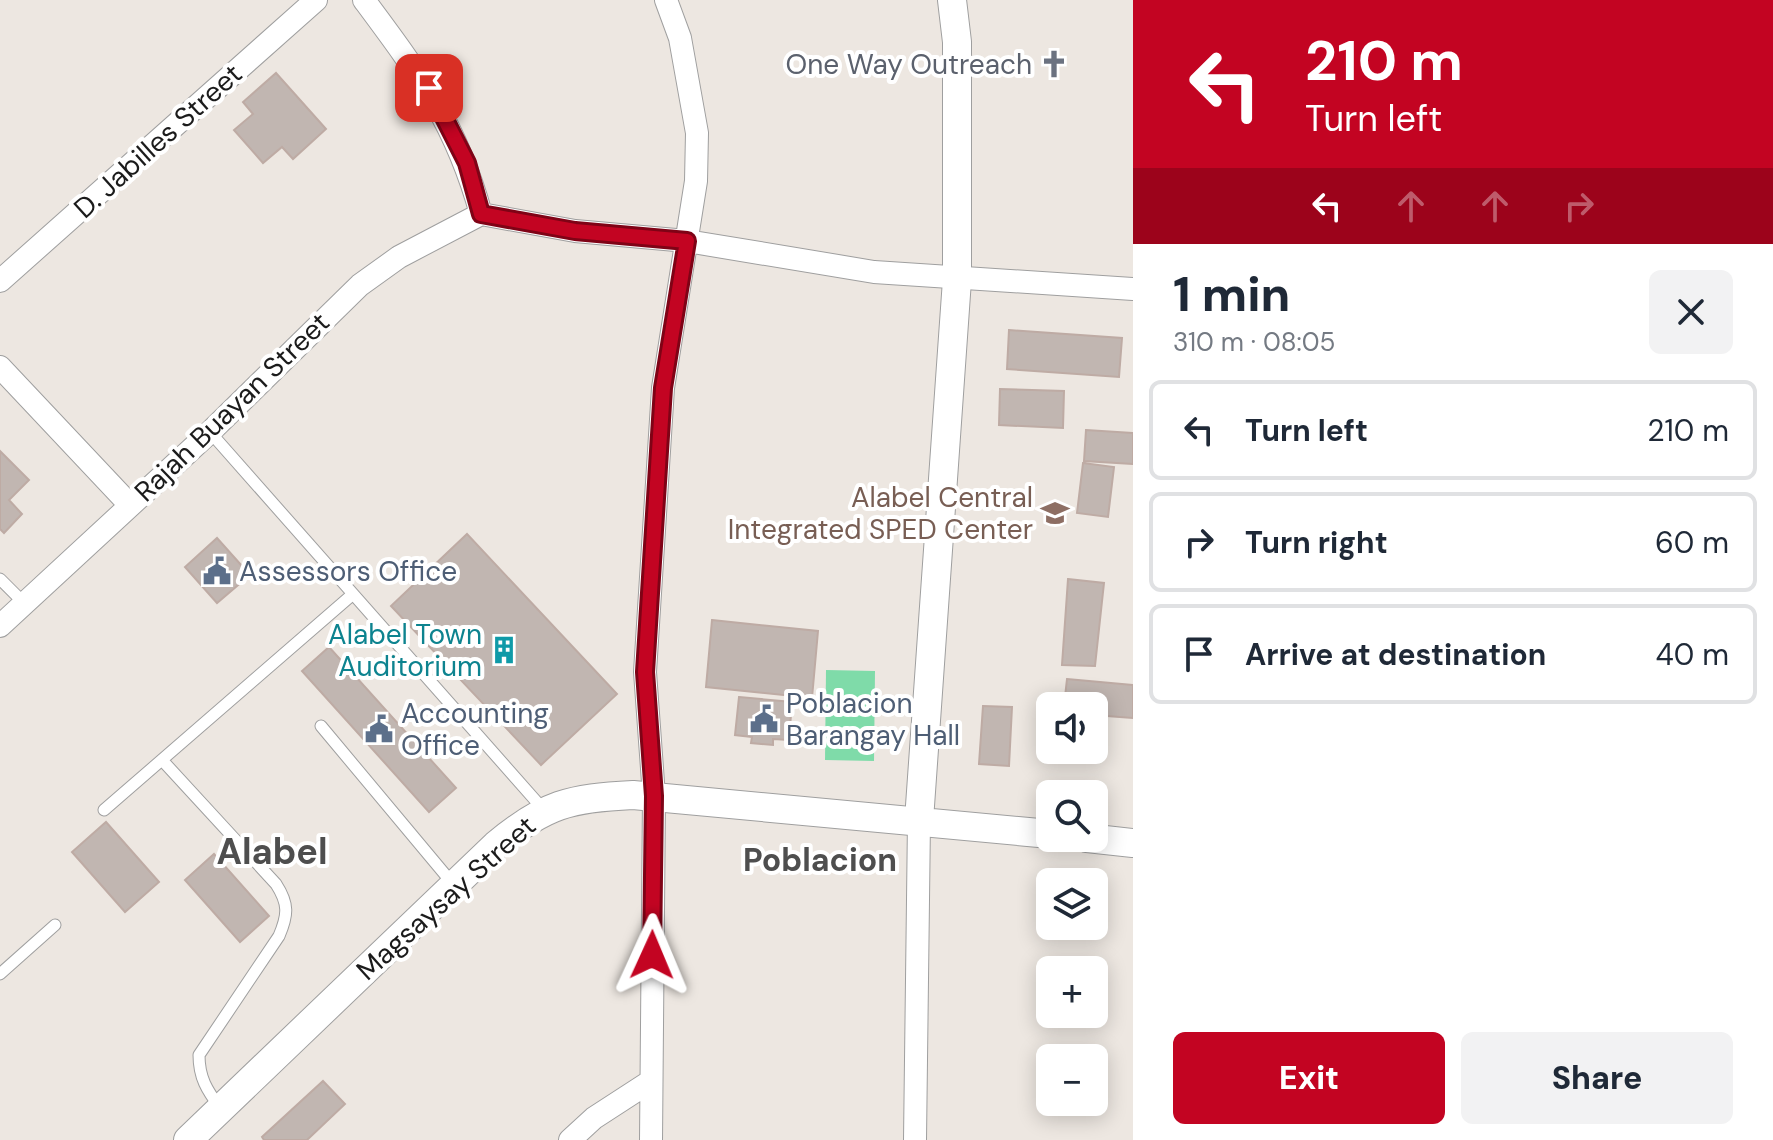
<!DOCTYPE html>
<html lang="en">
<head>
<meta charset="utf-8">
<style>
  body { margin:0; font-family:"DM Sans",sans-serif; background:#f2f2f3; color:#1f2937; height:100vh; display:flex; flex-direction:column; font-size:30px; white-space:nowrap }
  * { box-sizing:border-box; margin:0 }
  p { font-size:26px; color:#747a83 }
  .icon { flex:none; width:44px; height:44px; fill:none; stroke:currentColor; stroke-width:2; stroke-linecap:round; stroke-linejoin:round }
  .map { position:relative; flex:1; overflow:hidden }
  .side { display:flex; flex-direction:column; background:#fff; width:640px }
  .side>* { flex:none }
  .banner { background:#c30422; color:#fff; overflow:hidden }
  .buttons { position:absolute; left:1036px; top:692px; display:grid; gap:16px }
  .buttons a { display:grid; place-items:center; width:72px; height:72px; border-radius:12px; background:#fff; box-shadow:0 4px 20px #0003; font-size:40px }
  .pin { position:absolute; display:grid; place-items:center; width:68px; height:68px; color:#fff; margin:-34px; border-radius:16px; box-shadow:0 4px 12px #0006 }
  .me { position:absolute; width:88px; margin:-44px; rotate:1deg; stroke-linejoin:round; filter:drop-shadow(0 0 6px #0008) }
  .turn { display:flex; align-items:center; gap:28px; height:168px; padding:0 40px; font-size:36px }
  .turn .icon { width:104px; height:104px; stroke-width:2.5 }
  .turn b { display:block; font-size:56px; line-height:68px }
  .lanes { display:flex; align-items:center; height:76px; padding:0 40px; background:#0003; justify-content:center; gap:40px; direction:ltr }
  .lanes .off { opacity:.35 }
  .round { display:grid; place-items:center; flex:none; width:84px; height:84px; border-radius:12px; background:#f2f2f3 }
  .overview { display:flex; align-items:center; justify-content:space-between; height:136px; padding:0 40px }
  h1 { font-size:48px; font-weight:800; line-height:60px }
  .primary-button { display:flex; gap:16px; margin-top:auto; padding:16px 40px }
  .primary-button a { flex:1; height:92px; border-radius:12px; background:#c30422; color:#fff; font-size:32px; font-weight:800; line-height:92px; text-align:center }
  .primary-button a+a { background:#f2f2f3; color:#1f2937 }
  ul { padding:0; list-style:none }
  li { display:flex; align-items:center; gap:24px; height:100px; margin:0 16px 12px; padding:0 24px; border:4px solid #e0e1e3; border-radius:12px }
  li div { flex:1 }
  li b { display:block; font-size:30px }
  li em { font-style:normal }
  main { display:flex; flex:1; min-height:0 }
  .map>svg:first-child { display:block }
  .pitch { fill:#7fdba9 }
  .building { fill:#c1b6b1; stroke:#beaba4; stroke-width:2 }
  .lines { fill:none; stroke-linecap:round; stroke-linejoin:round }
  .service-casing { stroke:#9f9f9f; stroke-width:13 }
  .minor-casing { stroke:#9f9f9f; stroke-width:24 }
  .tertiary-casing { stroke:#9f9f9f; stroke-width:30 }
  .service { stroke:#fff; stroke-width:11 }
  .minor { stroke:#fff; stroke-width:22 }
  .tertiary { stroke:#fff; stroke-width:28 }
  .route-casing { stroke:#7f0316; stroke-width:20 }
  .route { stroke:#c30422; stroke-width:14 }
  .labels { text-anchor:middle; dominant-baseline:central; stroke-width:8; stroke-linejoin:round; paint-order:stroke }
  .worship-label { font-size:28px; fill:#5b616d; stroke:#fff; text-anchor:end }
  .street-label { font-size:28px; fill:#1b1b1b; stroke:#fff }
  .education-label { font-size:28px; fill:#785e54; stroke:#fff; text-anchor:end }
  .service-label { font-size:28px; fill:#4e5e75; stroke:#fff; text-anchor:start }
  .culture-label { font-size:28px; fill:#0d838f; stroke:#fff; text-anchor:end }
  .quarter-label { font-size:32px; font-weight:bold; fill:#4e4e4e; stroke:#fff }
  .district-label { font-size:36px; font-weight:bold; fill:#4e4e4e; stroke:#fff }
</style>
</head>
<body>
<main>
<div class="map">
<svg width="1133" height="1140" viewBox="0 0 1133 1140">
  <rect width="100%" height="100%" fill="#ede7e1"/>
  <path class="pitch" d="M826 670 875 671 874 761 825 760Z"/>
  <path class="building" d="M276 73 326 129 293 159 282 147 263 163 234 130 253 114 243 102Z
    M1009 330 1122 338 1119 377 1007 369Z
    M1000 389 1064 391 1063 428 999 425Z
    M1086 430 1133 433V464L1084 461Z
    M0 451 29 480 9 500 22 514 4 533 0 529Z
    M1083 463 1114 467 1108 517 1077 513Z
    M467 534 617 694 541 765 391 606Z
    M217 538 250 575 217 603 185 567Z
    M1068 579 1104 583 1095 666 1062 665Z
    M712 620 818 631 812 698 706 687Z
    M329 647 456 788 429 812 302 671Z
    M1067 679 1133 685V718L1094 715V706H1064Z
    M739 697 792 702 789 740 773 739V745L751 743 752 737 735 735Z
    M983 706 1012 707 1009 766 979 764Z
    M106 822 159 882 125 912 72 852Z
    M214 854 269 916 240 942 185 880Z
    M323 1081 345 1104 307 1140H264L262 1137Z"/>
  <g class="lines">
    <defs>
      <path id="service" d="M210 432 543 809
        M0 579 24 603
        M321 726 453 884
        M162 760 276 884C289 904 288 915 279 936L199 1055C199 1078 207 1090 220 1108
        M104 810 353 594
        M0 974 55 925"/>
      <path id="minor" d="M364 0C419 74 456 123 481 214
        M481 214 575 231 687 241 874 272 1133 289
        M0 281 316 0
        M0 367 130 505
        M0 626 210 432 360 285 399 257 481 214
        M570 1140 594 1118 651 1081
        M651 1140 654 796 645 672 663 388 696 181 697 133 680 38 666 0
        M915 1140 919 820"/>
      <path id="tertiary" d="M919 820 957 280V42L952 0
        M1087 838 1133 843
        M188 1140 496 845C545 804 570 798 633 795L1050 834"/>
    </defs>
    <use href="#service" class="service-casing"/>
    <use href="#minor" class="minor-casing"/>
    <use href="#tertiary" class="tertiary-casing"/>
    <use href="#service" class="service"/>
    <use href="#minor" class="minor"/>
    <use href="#tertiary" class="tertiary"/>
  </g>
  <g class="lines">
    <defs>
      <path id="route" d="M429 88 467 163 481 214 575 231 687 241 663 388 645 672 654 796 652 955"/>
    </defs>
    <use href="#route" class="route-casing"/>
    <use href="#route" class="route"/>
  </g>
  <defs>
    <symbol id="church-bare" viewBox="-9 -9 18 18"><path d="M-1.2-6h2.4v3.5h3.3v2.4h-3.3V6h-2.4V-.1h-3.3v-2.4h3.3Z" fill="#6b7280" stroke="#fff" stroke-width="2.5" paint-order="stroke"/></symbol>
    <symbol id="school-bare" viewBox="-9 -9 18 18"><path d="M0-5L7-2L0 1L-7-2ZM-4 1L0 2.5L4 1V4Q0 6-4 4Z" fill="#8d6e63" stroke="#fff" stroke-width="2.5" paint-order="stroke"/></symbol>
    <symbol id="civic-bare" viewBox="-9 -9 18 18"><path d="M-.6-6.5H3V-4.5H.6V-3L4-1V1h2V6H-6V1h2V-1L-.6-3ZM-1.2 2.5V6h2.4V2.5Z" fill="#5c6f8a" stroke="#fff" stroke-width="2.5" paint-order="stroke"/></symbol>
    <symbol id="building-bare" viewBox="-9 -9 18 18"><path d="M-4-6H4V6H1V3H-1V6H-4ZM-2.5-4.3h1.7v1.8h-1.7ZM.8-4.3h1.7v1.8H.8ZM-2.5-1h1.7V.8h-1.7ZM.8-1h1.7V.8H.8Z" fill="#0f9aa8" stroke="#fff" stroke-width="2.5" paint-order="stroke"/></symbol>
  </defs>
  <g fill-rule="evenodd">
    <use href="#church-bare" x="1034" y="44" width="40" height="40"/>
    <use href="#school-bare" x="1035" y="493" width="40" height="40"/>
    <use href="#civic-bare" x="197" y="551" width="40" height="40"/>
    <use href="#building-bare" x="484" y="630" width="40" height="40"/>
    <use href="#civic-bare" x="744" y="699" width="40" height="40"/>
    <use href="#civic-bare" x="359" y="709" width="40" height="40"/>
  </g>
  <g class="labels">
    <g class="worship-label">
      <text x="1032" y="64">One Way Outreach</text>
    </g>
    <g class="street-label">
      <text transform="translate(158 141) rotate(-42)">D. Jabilles Street</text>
      <text transform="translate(232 407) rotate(-44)">Rajah Buayan Street</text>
      <text transform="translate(446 898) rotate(-42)">Magsaysay Street</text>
    </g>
    <g class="education-label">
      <text x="1033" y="497">Alabel Central<tspan x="1033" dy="32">Integrated SPED Center</tspan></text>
    </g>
    <g class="service-label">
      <text x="239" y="571">Assessors Office</text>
      <text x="786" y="703">Poblacion<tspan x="786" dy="32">Barangay Hall</tspan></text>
      <text x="401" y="713">Accounting<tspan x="401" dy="32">Office</tspan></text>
    </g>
    <g class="culture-label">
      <text x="482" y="634">Alabel Town<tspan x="482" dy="32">Auditorium</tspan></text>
    </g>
    <g class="quarter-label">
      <text x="820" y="860">Poblacion</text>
    </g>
    <g class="district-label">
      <text x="272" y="851">Alabel</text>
    </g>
  </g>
</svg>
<div class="buttons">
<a><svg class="icon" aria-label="sound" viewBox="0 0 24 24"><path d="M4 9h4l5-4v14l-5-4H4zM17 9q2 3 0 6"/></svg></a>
<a><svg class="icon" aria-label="search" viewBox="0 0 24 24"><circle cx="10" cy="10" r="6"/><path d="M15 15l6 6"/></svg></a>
<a><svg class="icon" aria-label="layers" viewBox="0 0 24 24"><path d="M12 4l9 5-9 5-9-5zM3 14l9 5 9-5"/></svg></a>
<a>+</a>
<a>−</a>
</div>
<div class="pin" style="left:429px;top:88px;background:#d93025"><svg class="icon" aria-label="arrive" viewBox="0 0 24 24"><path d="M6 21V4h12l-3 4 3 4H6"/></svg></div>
<svg class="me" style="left:652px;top:955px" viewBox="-20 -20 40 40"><path d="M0-17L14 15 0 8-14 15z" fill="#c30422" stroke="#fff" stroke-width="4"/></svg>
</div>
<section class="side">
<div class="banner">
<div class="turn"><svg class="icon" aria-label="left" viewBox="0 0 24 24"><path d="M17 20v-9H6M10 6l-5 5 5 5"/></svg><div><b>210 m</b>Turn left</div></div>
<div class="lanes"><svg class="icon" aria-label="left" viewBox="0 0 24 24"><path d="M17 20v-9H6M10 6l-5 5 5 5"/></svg><svg class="icon off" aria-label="ahead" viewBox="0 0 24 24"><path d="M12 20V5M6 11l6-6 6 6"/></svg><svg class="icon off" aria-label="ahead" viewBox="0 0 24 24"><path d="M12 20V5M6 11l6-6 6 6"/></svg><svg class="icon off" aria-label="right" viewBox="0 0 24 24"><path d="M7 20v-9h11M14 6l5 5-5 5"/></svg></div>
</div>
<div class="overview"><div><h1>1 min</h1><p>310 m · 08:05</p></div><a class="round"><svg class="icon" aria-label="close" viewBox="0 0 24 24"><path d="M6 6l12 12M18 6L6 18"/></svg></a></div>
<ul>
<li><svg class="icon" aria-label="left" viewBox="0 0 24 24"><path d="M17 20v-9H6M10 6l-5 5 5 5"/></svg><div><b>Turn left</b></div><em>210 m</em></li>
<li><svg class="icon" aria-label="right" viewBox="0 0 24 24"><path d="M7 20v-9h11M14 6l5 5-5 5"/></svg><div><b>Turn right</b></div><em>60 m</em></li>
<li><svg class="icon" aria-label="arrive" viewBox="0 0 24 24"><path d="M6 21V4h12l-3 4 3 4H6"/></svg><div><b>Arrive at destination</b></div><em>40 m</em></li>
</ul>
<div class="primary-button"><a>Exit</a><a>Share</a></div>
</section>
</main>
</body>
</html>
